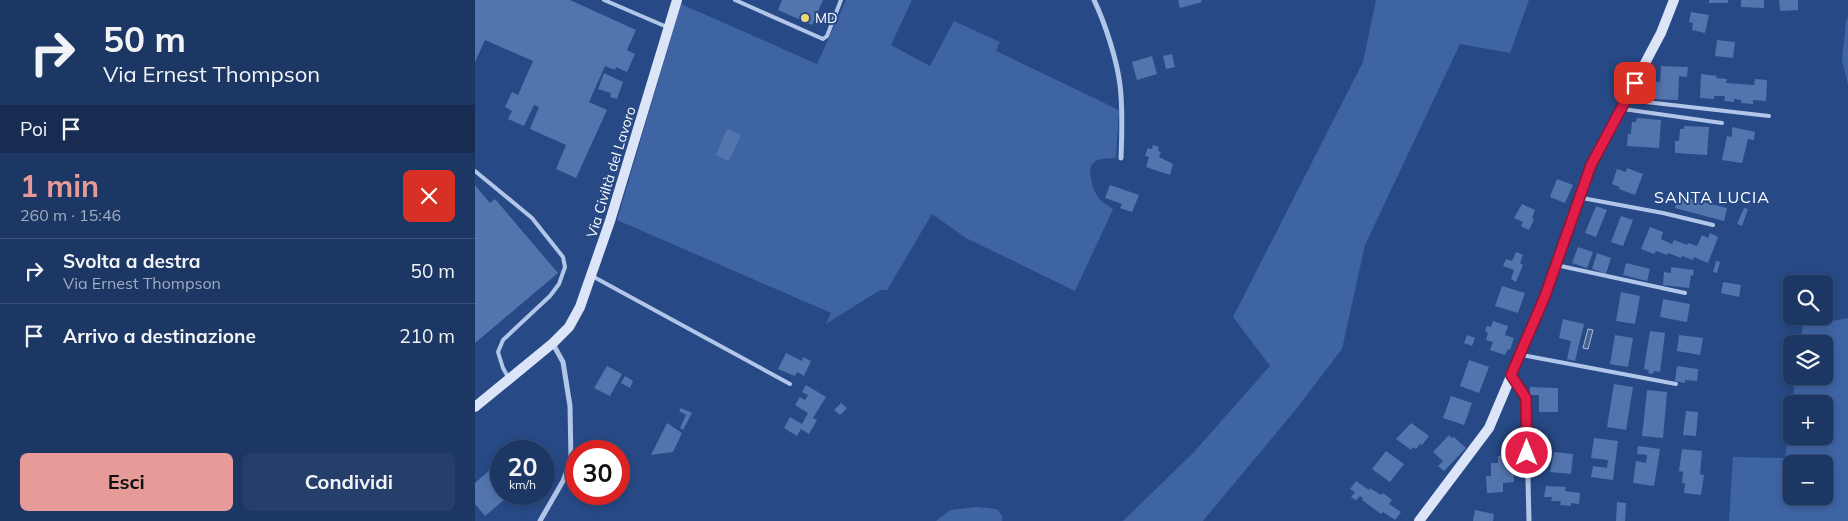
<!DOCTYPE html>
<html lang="it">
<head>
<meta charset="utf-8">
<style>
  body { margin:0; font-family:Mulish,sans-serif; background:#253f6a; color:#f1f3f6; height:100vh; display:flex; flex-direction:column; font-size:19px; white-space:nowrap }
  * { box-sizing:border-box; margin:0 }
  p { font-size:16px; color:#a0acbf }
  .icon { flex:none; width:28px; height:28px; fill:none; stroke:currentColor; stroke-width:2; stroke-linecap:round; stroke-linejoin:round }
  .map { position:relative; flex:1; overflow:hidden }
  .panel { display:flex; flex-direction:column; background:#1d3764; width:475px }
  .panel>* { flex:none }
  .banner { background:#1d3764; color:#f1f3f6; overflow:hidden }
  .controls { position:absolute; left:1308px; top:275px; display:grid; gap:10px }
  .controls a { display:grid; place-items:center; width:50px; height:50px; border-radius:8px; background:#1d3764; box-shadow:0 2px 8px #0003,0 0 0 1px #3b5178; font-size:25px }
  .speed { position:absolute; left:15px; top:440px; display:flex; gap:10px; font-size:25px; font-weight:700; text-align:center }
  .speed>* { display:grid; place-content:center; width:65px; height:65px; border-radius:50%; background:#1d3764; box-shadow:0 2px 8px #0003,0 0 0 1px #3b5178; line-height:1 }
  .speed small { font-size:12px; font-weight:400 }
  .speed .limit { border:8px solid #d22; background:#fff; color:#111 }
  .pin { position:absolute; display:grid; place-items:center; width:42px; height:42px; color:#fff; margin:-21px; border-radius:10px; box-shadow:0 2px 8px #0006 }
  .me { position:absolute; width:55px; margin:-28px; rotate:0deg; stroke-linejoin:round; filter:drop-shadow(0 0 4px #0008) }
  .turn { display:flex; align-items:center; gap:18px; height:105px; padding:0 20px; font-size:22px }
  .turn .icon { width:65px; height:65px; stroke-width:2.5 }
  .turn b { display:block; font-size:35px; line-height:42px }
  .then { display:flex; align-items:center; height:48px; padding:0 20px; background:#0003; gap:10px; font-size:19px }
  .round { display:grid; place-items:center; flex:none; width:52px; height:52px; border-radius:8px; background:#253f6a }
  .summary { display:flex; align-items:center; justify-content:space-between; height:85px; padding:0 20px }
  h1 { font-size:30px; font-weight:700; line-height:38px; color:#e69b98 }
  .primary-button { display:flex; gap:10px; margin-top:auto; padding:10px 20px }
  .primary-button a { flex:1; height:58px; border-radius:8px; background:#e69b98; color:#111; font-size:20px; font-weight:700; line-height:58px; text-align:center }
  .primary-button a+a { background:#253f6a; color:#f1f3f6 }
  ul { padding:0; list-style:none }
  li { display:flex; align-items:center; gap:15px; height:65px; padding:0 20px; border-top:1px solid #3b5178 }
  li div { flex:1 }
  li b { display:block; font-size:19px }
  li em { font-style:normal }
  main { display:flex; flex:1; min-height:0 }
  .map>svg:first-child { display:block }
  .green { fill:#3e64a3; fill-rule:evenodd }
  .water { fill:#48608c; stroke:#a6bfe8 }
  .building { fill:#5375ae }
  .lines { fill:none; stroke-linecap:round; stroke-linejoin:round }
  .lane { stroke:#b1c6e8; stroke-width:4 }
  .street { stroke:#b1c6e8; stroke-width:5 }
  .secondary { stroke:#dbe5f7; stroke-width:10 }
  .route-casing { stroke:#92132f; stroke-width:12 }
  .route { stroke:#e11d48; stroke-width:9 }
  .poi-dot { fill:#f0d676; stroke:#274985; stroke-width:2 }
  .labels { text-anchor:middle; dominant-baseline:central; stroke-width:4; stroke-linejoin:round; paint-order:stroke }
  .poi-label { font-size:14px; fill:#fff; stroke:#274985; text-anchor:start }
  .street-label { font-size:14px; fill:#fff; stroke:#274985 }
  .quarter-label { font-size:16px; letter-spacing:1px; fill:#fff; stroke:#274985 }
</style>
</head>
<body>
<main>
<section class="panel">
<div class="banner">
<div class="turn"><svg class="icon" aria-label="right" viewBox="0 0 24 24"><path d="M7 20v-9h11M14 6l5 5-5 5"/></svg><div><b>50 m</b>Via Ernest Thompson</div></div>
<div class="then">Poi<svg class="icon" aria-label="arrive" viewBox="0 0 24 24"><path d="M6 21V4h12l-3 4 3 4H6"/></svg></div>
</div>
<div class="summary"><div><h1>1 min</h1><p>260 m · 15:46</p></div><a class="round" style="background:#d93025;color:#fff"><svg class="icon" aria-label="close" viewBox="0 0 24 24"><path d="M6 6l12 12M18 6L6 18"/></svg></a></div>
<ul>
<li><svg class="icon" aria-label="right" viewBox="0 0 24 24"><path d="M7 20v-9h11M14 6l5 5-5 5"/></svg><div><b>Svolta a destra</b><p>Via Ernest Thompson</p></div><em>50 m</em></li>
<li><svg class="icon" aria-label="arrive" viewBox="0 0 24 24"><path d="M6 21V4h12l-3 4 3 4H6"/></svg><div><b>Arrivo a destinazione</b></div><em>210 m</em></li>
</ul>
<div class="primary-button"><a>Esci</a><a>Condividi</a></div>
</section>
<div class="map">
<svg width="1373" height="521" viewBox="0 0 1373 521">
  <rect width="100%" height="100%" fill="#274985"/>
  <path class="green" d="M371 0H437L416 45 455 66 479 21 525 42 521 51 644 110 641 158C634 159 624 157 618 163 611 171 619 193 625 200 628 203 634 206 638 209L600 291 491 238 457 214 412 290H405L351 324 356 313 142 220 206 4 342 64Z
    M901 0H1054L1035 53 985 44 890 245 867 349 818 413 728 521H648L718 453 795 366 758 317 888 62Z
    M1373 16V85L1367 60 1371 21Z
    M1373 318V521H1254L1258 457 1310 458 1316 412V436H1349V404H1317L1321 376H1349V344H1325L1328 326ZM1316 464H1349V496H1316Z
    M501 507 522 509 527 516V521H461L475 510Z"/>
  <path class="water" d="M1113 329 1118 330 1113 349 1108 348Z"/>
  <path class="building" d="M0 0H95L161 30 152 50 160 54 152 72 141 67 140 70 130 66 114 102 132 110 101 178 81 169 91 145 55 129 64 107 59 105 49 126 33 119 37 111 30 107 37 92 43 95 58 61 10 40 0 62Z
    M307 0H348L337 25 303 10Z
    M703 0H726L727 2 705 8Z
    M1234 0H1253V3H1234Z
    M1266 0H1289V8L1266 7Z
    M1304 0H1323V10L1305 11Z
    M1216 12 1234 15 1230 33 1217 30 1218 23 1214 22Z
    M1242 40 1260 42 1258 58 1240 56Z
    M697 54 700 67 691 69 688 56Z
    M677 56 682 74 662 80 657 62Z
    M1186 66 1213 67 1212 77 1204 76 1203 100 1175 99 1176 81 1185 82Z
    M129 73 148 82 142 99 135 97 136 93 123 89Z
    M1226 74 1242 76 1241 78 1252 79 1251 83 1279 85 1280 79 1292 80 1291 101 1278 100V104L1266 103V100L1259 99V102L1249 101 1250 96H1239V99L1225 98Z
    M1162 118 1186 120 1184 148 1152 146 1153 134H1156L1157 122H1161Z
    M1209 126 1234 127 1232 155 1200 153V141H1204L1205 129H1209Z
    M1257 127 1280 132 1279 140 1273 139 1267 163 1247 160 1252 136 1257 137Z
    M252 129 266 135 254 161 241 155Z
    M678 145 684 147 683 151 686 152 684 157 698 164 695 175 671 167 674 157 670 156 673 148 677 149Z
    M1152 168 1168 174 1160 195 1144 189 1145 187 1137 184 1142 169 1151 172Z
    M1082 179 1098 185 1090 203 1075 197Z
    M0 185 15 203 20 199 83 273 0 343Z
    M635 185 664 195 657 212 645 208 647 204 630 198Z
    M1203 196 1252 208 1249 221 1200 208Z
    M1047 204 1060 210 1057 218 1059 219 1054 230 1046 226 1048 222 1039 218Z
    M1121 206 1132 210 1121 237 1110 233Z
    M1269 208 1273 209 1267 226 1262 224Z
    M1146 216 1158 220 1148 246 1136 242Z
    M1175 227 1188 232 1186 239 1197 244 1199 240 1212 245 1213 243 1222 246 1227 235 1233 238 1235 233 1243 237 1233 263 1219 257 1218 260 1207 256 1206 258 1193 253 1192 255 1181 251 1179 254 1166 249Z
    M1103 247 1118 252 1112 268 1097 263Z
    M1041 252 1048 255 1045 263 1048 265 1041 282 1036 279 1039 270 1028 266 1031 259 1037 261Z
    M1122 253 1136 258 1131 274 1117 269Z
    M1241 261 1245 262 1242 273 1238 272Z
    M1151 263 1175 269 1172 281 1148 275Z
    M1196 267 1219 270 1218 276 1216 275 1214 288 1188 285 1189 272 1196 273Z
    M1248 282 1266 285 1264 297 1246 293Z
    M1027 286 1050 293 1043 313 1020 306Z
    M1146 292 1165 296 1160 324 1141 321Z
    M1188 299 1215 304 1212 322 1185 317Z
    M1088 319 1109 324 1100 361 1092 359 1096 341 1084 338Z
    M1018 321 1033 326 1030 335 1039 338 1035 350 1033 349 1030 355 1015 350 1018 342 1011 340 1013 333 1010 331 1012 326 1016 327Z
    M1175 331 1190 333 1185 372 1179 371 1178 374 1173 373 1174 370 1169 369Z
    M992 335 1000 338 997 346 989 343Z
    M1140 335 1158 338 1153 367 1135 364Z
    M1204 335 1228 338 1225 355 1202 351Z
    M311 353 327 361 328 357 336 361 329 376 322 372 320 376 303 369Z
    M994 360 1014 367 1004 393 985 386Z
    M132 366 147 374 135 396 119 388Z
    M1202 366 1223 369 1222 381 1210 380V383L1200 381Z
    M150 376 158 381 155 388 146 383Z
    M1139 384 1158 387 1151 430 1132 427Z
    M331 385 351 397 338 418 342 420 334 434 326 429 322 436 309 428 315 417 327 424 333 413 320 405 325 397 330 400 333 395 327 392Z
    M1055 387 1083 388V412H1064V395H1055Z
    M1172 390 1192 392 1188 438 1167 436Z
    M976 396 997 403 989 425 968 418Z
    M366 403 372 408 365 415 359 410Z
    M206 408 217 413 208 430 205 428 211 415 204 411Z
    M1211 411 1223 412 1221 436 1208 435Z
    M192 423 207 433 198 452 176 455Z
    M936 423 954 436 947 445 945 444 941 449 938 447 936 450 921 439Z
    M974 435 977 438 979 437 991 448 969 471 963 466 968 461 958 452Z
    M1119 438 1143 441 1138 480 1116 477 1118 466 1132 468 1133 460 1116 458Z
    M1163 446 1185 449 1179 486 1158 483 1161 461 1171 463 1172 455 1162 454Z
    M1028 447H1036V455H1038L1039 482 1028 483V492L1012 493 1011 476H1016V463H1023V456L1029 455Z
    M1207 449 1227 451 1225 474 1229 475 1226 495 1209 493 1210 483H1207L1208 472 1204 471Z
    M911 451 929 464 915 482 897 469Z
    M1079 452 1098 454 1096 474 1075 472Z
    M16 469 26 480V494H36L10 516 0 504V483Z
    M881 481 894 490 895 488 906 495 908 493 917 500 914 504 926 512 920 520 908 512 906 514 887 500 888 498 885 496 881 500 876 497 880 492 875 489Z
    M1071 486 1091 487 1090 491 1105 493 1104 504 1096 503V506L1085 505 1086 501H1076L1077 497H1069Z
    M1142 502 1151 503 1150 521H1141Z
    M1000 510 1019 514 1018 521H998Z"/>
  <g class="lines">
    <path class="lane" d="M129 0 192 27
      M260 0 348 39 352 36 366 0
      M1153 100 1294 116
      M1148 109 1247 123
      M0 171 57 218 88 257 90 267 84 284 75 296 28 340 23 352 28 368 33 377
      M1107 198 1188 213 1238 225
      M1081 265 1210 293
      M117 276 315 384
      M1047 355 1201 384"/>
    <path class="street" d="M619 0C630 23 642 60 645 85 648 109 647 133 646 158
      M1037 376 1051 398 1054 521
      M65 521 88 481 96 461 95 406 88 362 78 344"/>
    <path class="secondary" d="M0 407 78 343 94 327 105 307 135 221 202 0
      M944 521 1014 428 1070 296 1116 165 1186 33 1199 0"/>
  </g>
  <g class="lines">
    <defs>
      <path id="route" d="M1052 453 1051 398 1036 375 1070 296 1116 165 1160 83"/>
    </defs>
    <use href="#route" class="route-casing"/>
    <use href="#route" class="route"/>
  </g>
  <circle class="poi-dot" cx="330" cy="18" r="5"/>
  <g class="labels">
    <g class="poi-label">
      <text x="340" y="18">MD</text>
    </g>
    <g class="street-label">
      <text transform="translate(136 172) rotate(-73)">Via Civiltà del Lavoro</text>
    </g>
    <g class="quarter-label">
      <text x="1237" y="197">SANTA LUCIA</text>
    </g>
  </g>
</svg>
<div class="controls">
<a><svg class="icon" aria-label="search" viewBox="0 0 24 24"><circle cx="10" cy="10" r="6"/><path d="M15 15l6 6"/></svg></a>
<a><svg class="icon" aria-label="layers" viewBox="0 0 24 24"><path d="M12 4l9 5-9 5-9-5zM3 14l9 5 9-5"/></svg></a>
<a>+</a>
<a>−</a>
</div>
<div class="speed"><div>20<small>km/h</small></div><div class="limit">30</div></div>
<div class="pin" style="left:1160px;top:83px;background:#d93025"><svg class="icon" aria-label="arrive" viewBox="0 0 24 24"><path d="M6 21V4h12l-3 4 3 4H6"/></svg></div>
<svg class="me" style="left:1052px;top:453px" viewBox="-20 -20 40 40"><circle r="17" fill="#e11d48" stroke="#fff" stroke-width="3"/><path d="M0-11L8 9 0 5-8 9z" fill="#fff"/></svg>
</div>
</main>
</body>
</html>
